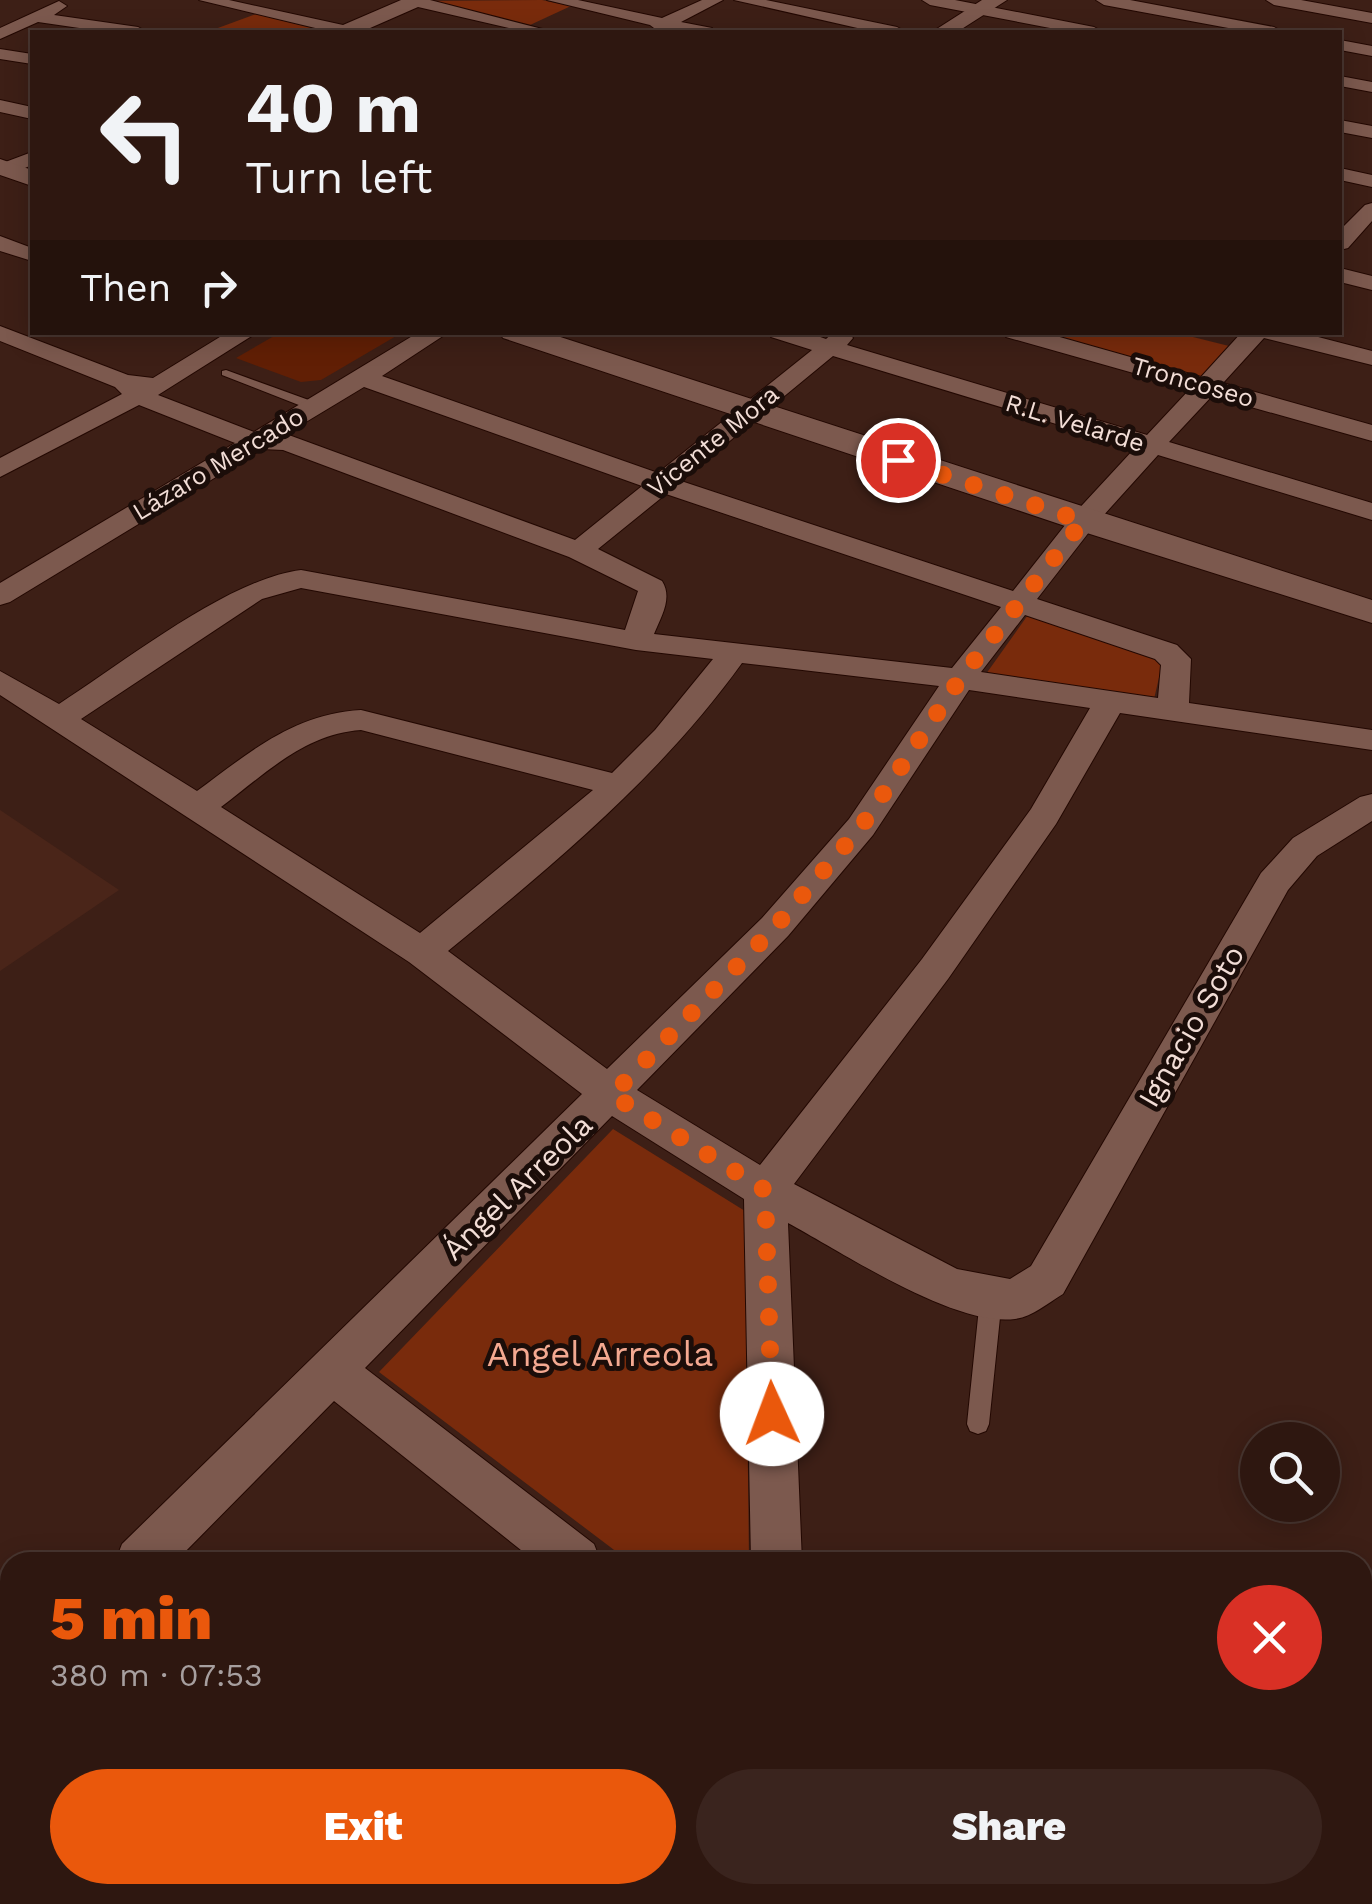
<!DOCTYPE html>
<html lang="en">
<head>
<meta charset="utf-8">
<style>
  body { margin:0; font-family:"Work Sans",sans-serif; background:#3a241e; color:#f1f3f6; height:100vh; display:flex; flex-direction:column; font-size:38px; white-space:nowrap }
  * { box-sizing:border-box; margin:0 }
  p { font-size:32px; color:#a79f9f }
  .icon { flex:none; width:55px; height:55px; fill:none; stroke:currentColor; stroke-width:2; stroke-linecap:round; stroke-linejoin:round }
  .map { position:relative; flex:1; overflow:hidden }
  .details { position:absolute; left:0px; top:1552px; width:1372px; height:352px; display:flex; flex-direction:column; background:#2e1710; border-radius:30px 30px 0 0; box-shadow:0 5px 25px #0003,0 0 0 2px #493630 }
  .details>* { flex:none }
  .hud { position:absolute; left:30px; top:30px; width:1312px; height:305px; border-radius:0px; box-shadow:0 5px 25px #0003,0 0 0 2px #493630; background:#2e1710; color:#f1f3f6; overflow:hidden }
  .buttons { position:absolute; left:1240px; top:1422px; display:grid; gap:20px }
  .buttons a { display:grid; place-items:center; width:100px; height:100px; border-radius:50%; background:#2e1710; box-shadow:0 5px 25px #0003,0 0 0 2px #493630; font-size:50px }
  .pin { position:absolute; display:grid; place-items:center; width:85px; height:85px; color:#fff; margin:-42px; border:5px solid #fff; border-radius:50%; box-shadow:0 2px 10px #0007 }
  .me { position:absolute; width:110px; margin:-55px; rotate:358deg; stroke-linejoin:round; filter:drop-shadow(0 0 8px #0008) }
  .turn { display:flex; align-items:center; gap:35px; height:210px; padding:0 50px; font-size:45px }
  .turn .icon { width:130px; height:130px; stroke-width:2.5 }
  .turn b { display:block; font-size:70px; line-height:85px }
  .then { display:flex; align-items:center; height:95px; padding:0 50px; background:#0003; gap:20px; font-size:38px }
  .round { display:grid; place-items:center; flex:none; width:105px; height:105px; border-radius:52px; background:#3a241e }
  .head { display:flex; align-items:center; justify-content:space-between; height:170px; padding:0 50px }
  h1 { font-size:60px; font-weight:800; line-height:75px; color:#ea580c }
  .button { display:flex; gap:20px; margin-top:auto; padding:20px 50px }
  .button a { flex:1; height:115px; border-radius:60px; background:#ea580c; color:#fff; font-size:40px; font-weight:800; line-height:115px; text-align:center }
  .button a+a { background:#3a241e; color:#f1f3f6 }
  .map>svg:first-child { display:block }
  .built { fill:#4a2519 }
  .green { fill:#792b0c }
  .building { fill:#611f05 }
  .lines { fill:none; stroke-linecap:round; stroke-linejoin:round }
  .service-casing { stroke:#230802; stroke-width:2 }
  .minor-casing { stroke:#230802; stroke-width:2 }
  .tertiary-casing { stroke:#230802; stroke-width:2 }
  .service { fill:#7c594e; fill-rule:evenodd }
  .minor { fill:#7c594e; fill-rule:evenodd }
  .tertiary { fill:#7c594e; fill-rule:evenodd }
  .route { stroke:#ea580c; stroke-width:18; stroke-dasharray:0 32.4 }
  .labels { text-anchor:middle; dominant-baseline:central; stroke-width:10; stroke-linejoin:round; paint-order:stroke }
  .far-street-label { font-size:25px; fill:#f2ddd6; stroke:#1b0d09 }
  .street-label { font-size:30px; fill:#f2ddd6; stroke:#1b0d09 }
  .near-park-label { font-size:35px; fill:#f4a991; stroke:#1b0d09 }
</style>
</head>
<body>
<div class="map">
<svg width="1372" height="1904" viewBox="0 0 1372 1904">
  <rect width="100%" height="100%" fill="#3d1f16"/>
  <path class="built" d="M0 810 119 890 0 971Z"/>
  <path class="green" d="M542 0 571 6 530 25 425 1Z
    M256 14 329 32H207Z
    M1042 333H1177L1229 346 1202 378Z
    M1030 612 1164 656 1154 699 986 674Z
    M613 1129 745 1211 749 1562H630L379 1372Z"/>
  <path class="building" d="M281 332H403L321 380 301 382 236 358Z"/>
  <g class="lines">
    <defs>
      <path id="service" d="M226 370 317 403 319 406 309 409 222 375V371Z
        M991 1289 998 1291 1002 1298 989 1424 986 1431 978 1434 970 1431 967 1424 980 1298 984 1291Z"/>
      <path id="minor" d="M199 0H229L343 25 401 0H430L554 32H526L418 7 361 32H332Z
        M547 0H578L662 18 702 0H723L681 22 712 28 714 32 658 31 650 25Z
        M734 0H766L897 27 906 32H875Z
        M922 0H955L1094 27 1103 32H1071L930 5Z
        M1096 0H1130L1274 27 1283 32H1250L1104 5Z
        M1266 0H1301L1372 13V23L1274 5Z
        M59 1 67 6 54 15 138 27 147 32H107L38 22 0 39V28Z
        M1340 40 1372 46V56L1340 50Z
        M0 49 32 54V64L0 59Z
        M1340 76 1372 82V92L1340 86Z
        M0 100 32 107V119L0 112Z
        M1340 120 1372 126V138L1340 132Z
        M32 152V165L13 173 0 174V164Z
        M1340 168 1372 175V187L1340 180Z
        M1372 203V221L1348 248 1340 250V230L1365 205Z
        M0 236 32 248V261L0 251Z
        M1340 268 1372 276V290L1340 282Z
        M0 326 128 375 153 378 228 332H258L158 395 254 432 419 332H449L382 376 658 473 812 350 771 337 767 332H806L826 339 834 332 849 333 853 338 847 345 1147 435 1190 389 1006 337 1002 332H1042L1201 377 1242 332H1299L1372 351V365L1264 338 1223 383 1372 425V441L1212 396 1169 442 1372 503V520L1158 455 1093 527 1037 599 1177 645 1191 659 1189 703 1372 730V750L1120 713 1056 824 948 979 794 1184 957 1269 1010 1279 1031 1266 1261 873 1293 838 1360 797 1372 794V821L1317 856 1288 890 1063 1294C1048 1303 1032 1317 1015 1319 954 1327 842 1252 788 1223L802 1562H751L744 1199 612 1116 365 1368 594 1544 601 1562H536L334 1401 175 1562H115L122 1544 582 1094 409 962 0 695V671L59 704C123 663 228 579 301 570L625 630 638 591 569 557 283 450 262 449 10 602 0 605V583L235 443 139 405 0 477V458L122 394 115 387 0 341ZM833 356 1135 448 1073 515 1013 591 681 481ZM364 387 642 486 575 540 286 434ZM666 494 1001 607 952 668 654 634C661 617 673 598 662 581L598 549ZM301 588 636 650 713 659 655 730 612 773 361 710C293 714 249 753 197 791L81 719 262 599ZM1025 615 1155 659 1161 665 1158 698 981 672ZM742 663 939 686 849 819 762 918 607 1069 448 951C555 863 660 777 742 663ZM969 690 1090 708 1031 809 922 959 760 1165 637 1090 788 936 873 835ZM361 730 593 790 420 933 221 807C265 774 304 734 361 730Z
        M10 1666V1726L0 1730V1670Z
        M383 1895H448L451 1904H386Z
        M756 1895H814V1904H756Z"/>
      <path id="tertiary" d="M982 0H1007L957 32H932Z
        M0 159 32 170V186L0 175Z
        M499 332H545L1372 600V623L1071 528 503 338Z"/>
    </defs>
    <use href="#service" class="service-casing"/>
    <use href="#minor" class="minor-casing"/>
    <use href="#tertiary" class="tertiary-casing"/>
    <use href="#service" class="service"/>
    <use href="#minor" class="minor"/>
    <use href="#tertiary" class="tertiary"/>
  </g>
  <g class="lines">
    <path class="route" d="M772 1414 765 1190 612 1095 775 927 861 827 960 679 1083 521 898 460"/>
  </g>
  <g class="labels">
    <g class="far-street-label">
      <text transform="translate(1193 382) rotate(16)">Troncoseo</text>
      <text transform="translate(1075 423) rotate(17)">R.L. Velarde</text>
      <text transform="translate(713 441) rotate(-39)">Vicente Mora</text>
      <text transform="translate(218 464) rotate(-31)">Lázaro Mercado</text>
    </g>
    <g class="street-label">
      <text transform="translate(1191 1026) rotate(-60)">Ignacio Soto</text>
      <text transform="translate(517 1187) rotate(-44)">Ángel Arreola</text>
    </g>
    <g class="near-park-label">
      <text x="600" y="1354">Angel Arreola</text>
    </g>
  </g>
</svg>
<div class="buttons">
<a><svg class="icon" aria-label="search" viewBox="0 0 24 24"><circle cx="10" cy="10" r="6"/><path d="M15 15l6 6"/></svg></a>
</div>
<div class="pin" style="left:898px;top:460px;background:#d93025"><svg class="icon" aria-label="arrive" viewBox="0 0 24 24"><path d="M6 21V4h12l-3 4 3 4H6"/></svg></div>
<svg class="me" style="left:772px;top:1414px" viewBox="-20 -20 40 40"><circle r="19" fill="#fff"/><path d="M0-13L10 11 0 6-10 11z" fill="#ea580c"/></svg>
<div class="hud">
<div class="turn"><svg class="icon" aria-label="left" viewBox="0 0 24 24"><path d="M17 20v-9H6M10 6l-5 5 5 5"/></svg><div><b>40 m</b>Turn left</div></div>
<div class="then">Then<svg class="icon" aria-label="right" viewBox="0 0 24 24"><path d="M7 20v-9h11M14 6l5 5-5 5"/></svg></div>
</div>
<section class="details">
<div class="head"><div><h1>5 min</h1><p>380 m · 07:53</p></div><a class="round" style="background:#d93025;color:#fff"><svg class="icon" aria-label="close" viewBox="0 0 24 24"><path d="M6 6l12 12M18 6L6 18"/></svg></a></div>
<div class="button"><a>Exit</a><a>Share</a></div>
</section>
</div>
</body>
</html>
